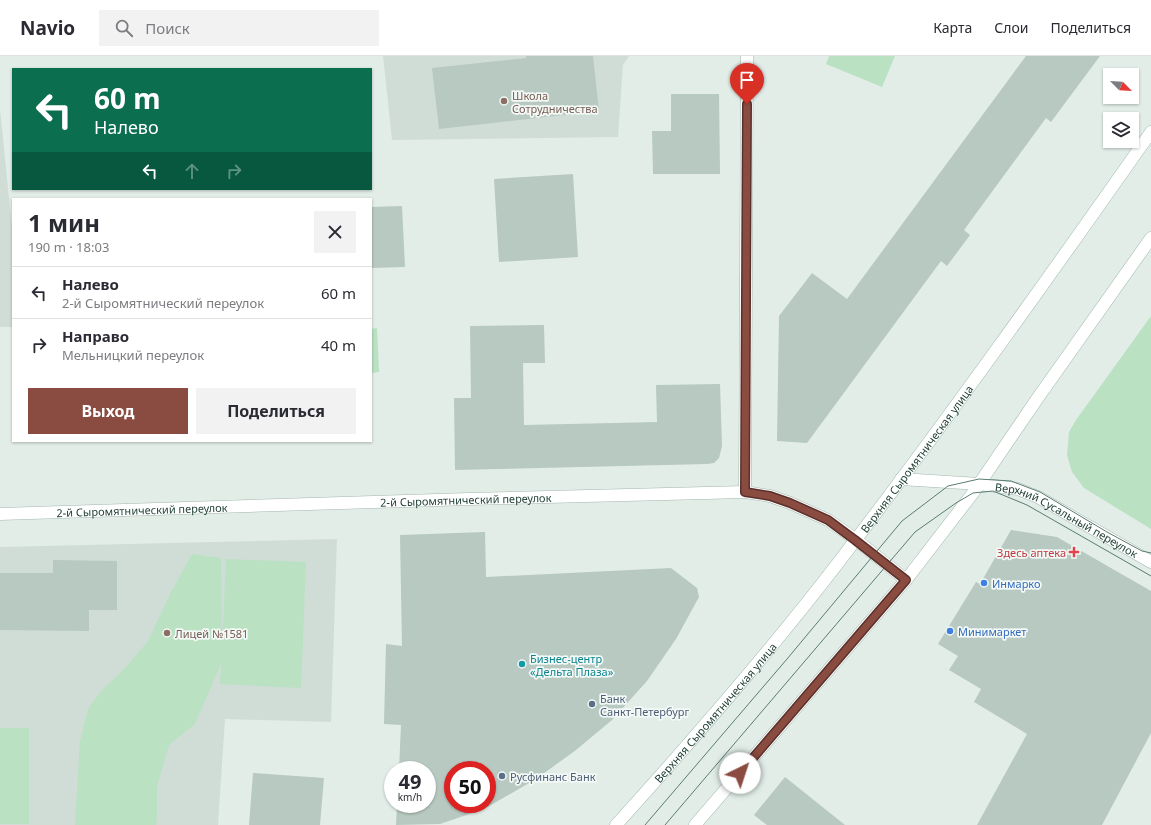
<!DOCTYPE html>
<html lang="ru">
<head>
<meta charset="utf-8">
<style>
  body { margin:0; font-family:"Noto Sans",sans-serif; background:#f2f2f3; color:#2b2b33; height:100vh; display:flex; flex-direction:column; font-size:15px; white-space:nowrap }
  * { box-sizing:border-box; margin:0 }
  p { font-size:13px; color:#7c7c81 }
  .icon { flex:none; width:22px; height:22px; fill:none; stroke:currentColor; stroke-width:2; stroke-linecap:round; stroke-linejoin:round }
  .map { position:relative; flex:1; overflow:hidden }
  .sheet { position:absolute; left:12px; top:142px; width:360px; height:244px; display:flex; flex-direction:column; background:#fff; border-radius:0px; box-shadow:0 1px 3px #0004 }
  .sheet>* { flex:none }
  .top-card { position:absolute; left:12px; top:12px; width:360px; height:122px; border-radius:0px; box-shadow:0 1px 3px #0004; background:#0b6e4f; color:#fff; overflow:hidden }
  .needle { width:26px; rotate:114deg }
  .fabs { position:absolute; left:1103px; top:12px; display:grid; gap:8px }
  .fabs a { display:grid; place-items:center; width:36px; height:36px; border-radius:0px; background:#fff; box-shadow:0 1px 3px #0004; font-size:20px }
  .speed { position:absolute; left:384px; top:705px; display:flex; gap:8px; font-size:20px; font-weight:700; text-align:center }
  .speed>* { display:grid; place-content:center; width:52px; height:52px; border-radius:50%; background:#fff; box-shadow:0 1px 3px #0004; line-height:1 }
  .speed small { font-size:10px; font-weight:400 }
  .speed .limit { border:6px solid #d22; background:#fff; color:#111 }
  .pin { position:absolute; display:grid; place-items:center; width:34px; height:34px; color:#fff; margin:-41px -17px; border-radius:50% 50% 50% 0; rotate:-45deg; box-shadow:0 0 4px #0007 }
  .pin .icon { rotate:45deg }
  .me { position:absolute; width:44px; margin:-22px; rotate:41deg; stroke-linejoin:round; filter:drop-shadow(0 0 3px #0008) }
  .turn { display:flex; align-items:center; gap:14px; height:84px; padding:0 16px; font-size:18px }
  .turn .icon { width:52px; height:52px; stroke-width:2.5 }
  .turn b { display:block; font-size:28px; line-height:34px }
  .lanes { display:flex; align-items:center; height:38px; padding:0 16px; background:#0003; justify-content:center; gap:20px; direction:ltr }
  .lanes .off { opacity:.35 }
  .round { display:grid; place-items:center; flex:none; width:42px; height:42px; border-radius:0px; background:#f2f2f3 }
  .summary { display:flex; align-items:center; justify-content:space-between; height:68px; padding:0 16px }
  h1 { font-size:24px; font-weight:700; line-height:30px }
  .action { display:flex; gap:8px; margin-top:auto; padding:8px 16px }
  .action a { flex:1; height:46px; border-radius:0px; background:#8a4b40; color:#fff; font-size:16px; font-weight:700; line-height:46px; text-align:center }
  .action a+a { background:#f2f2f3; color:#2b2b33 }
  ul { padding:0; list-style:none }
  li { display:flex; align-items:center; gap:12px; height:52px; padding:0 16px; border-top:1px solid #e1e1e2 }
  li div { flex:1 }
  li b { display:block; font-size:15px }
  li em { font-style:normal }
  header { display:flex; align-items:center; gap:24px; box-sizing:border-box; height:56px; padding:0 20px; background:#fff; border-bottom:1px solid #e1e1e2 }
  header strong { font-size:19px }
  nav { display:flex; gap:22px; margin-inline-start:auto; font-size:14px }
  .search { width:280px; height:36px; background:#f2f2f3; display:flex; align-items:center; gap:10px; box-sizing:border-box; padding:0 14px; border-radius:0px; color:#7c7c81; font-size:15px }
  .map>svg:first-child { display:block }
  .built { fill:#d0ddd7 }
  .green { fill:#b9e1c2 }
  .building { fill:#b7c9c0; fill-rule:evenodd }
  .lines { fill:none; stroke-linecap:round; stroke-linejoin:round }
  .minor-casing { stroke:#a4b6af; stroke-width:13 }
  .secondary-casing { stroke:#9fbaaf; stroke-width:13 }
  .minor { stroke:#fff; stroke-width:12 }
  .secondary { stroke:#fff; stroke-width:12 }
  .tram { stroke:#5a7c71; stroke-width:1 }
  .route-casing { stroke:#5a312a; stroke-width:10 }
  .route { stroke:#8a4b40; stroke-width:7 }
  .education-dot { fill:#8d6e63; stroke:#f3f9f6; stroke-width:1.5 }
  .health-dot { fill:#e0444e; stroke:#f3f9f6; stroke-width:1.5 }
  .shop-dot { fill:#3f7fe0; stroke:#f3f9f6; stroke-width:1.5 }
  .culture-dot { fill:#0f9aa8; stroke:#f3f9f6; stroke-width:1.5 }
  .service-dot { fill:#5c6f8a; stroke:#f3f9f6; stroke-width:1.5 }
  .labels { text-anchor:middle; dominant-baseline:central; stroke-width:3.5; stroke-linejoin:round; paint-order:stroke }
  .education-label { font-size:11px; fill:#785e54; stroke:#f3f9f6; text-anchor:start }
  .street-label { font-size:11px; fill:#204036; stroke:#f3f9f6 }
  .health-label { font-size:11px; fill:#be3a42; stroke:#f3f9f6; text-anchor:end }
  .shop-label { font-size:11px; fill:#366cbe; stroke:#f3f9f6; text-anchor:start }
  .culture-label { font-size:11px; fill:#0d838f; stroke:#f3f9f6; text-anchor:start }
  .service-label { font-size:11px; fill:#4e5e75; stroke:#f3f9f6; text-anchor:start }
</style>
</head>
<body>
<header>
<strong>Navio</strong>
<div class="search"><svg class="icon" aria-label="search" viewBox="0 0 24 24"><circle cx="10" cy="10" r="6"/><path d="M15 15l6 6"/></svg>Поиск</div>
<nav><a>Карта</a><a>Слои</a><a>Поделиться</a></nav>
</header>
<div class="map">
<svg width="1151" height="769" viewBox="0 0 1151 769">
  <rect width="100%" height="100%" fill="#e2ede8"/>
  <path class="built" d="M383 0H629L623 9 618 81 392 84Z
    M0 53 13 181V271H0Z
    M337 483 331 666 225 663 218 769H0V491Z"/>
  <path class="green" d="M829 0H895L882 31 826 8Z
    M1151 260V473L1084 432 1072 416 1067 399 1069 376 1076 364Z
    M377 272 379 316 371 317V273Z
    M192 498 221 502 222 592 226 503 306 506 301 632 220 628 221 608 195 668 169 689 157 730V764L156 769H75L80 685 88 653 102 634 125 612 148 585 170 538Z
    M0 672H29V768H0Z"/>
  <path class="building" d="M526 0H593L599 55 439 73 432 12 526 2Z
    M1026 0H1100L1051 66 1046 62 964 174 970 179 947 210 941 205 807 387 777 385 779 260 812 217 847 243Z
    M671 38H719L720 118H653L652 75H671Z
    M573 118 578 201 499 206 494 123Z
    M402 150 405 211 371 212V151Z
    M544 269 545 307H523L524 369 657 366 656 329 720 328 722 390 719 402 714 407 707 408 455 414 454 342H471L470 270Z
    M1011 474 1057 481 1151 535V677L1102 769H977L1027 678 974 646 981 633 949 614 958 600 938 588 976 526 980 528Z
    M485 476 486 521 671 512 697 532 699 541 676 583 647 625 612 664 576 694 536 723 484 753 440 768 396 769 397 748H427V714H399L401 669 384 668 386 588 402 590 400 479ZM453 714H487V748H453Z
    M53 504 117 505V554H89V575L0 574V517H53Z
    M253 717 324 722 320 769H249Z
    M785 721 845 769H767L754 759Z"/>
  <g class="lines">
    <defs>
      <g id="minor">
        <path id="s1" d="M901 423 979 428 1018 433 1038 441 1151 506"/>
        <path d="M745 436 747 0"/>
        <path id="s2" d="M0 458 468 443 745 436 770 440 790 447 828 464 855 483 906 524"/>
      </g>
      <g id="secondary">
        <path id="s3" d="M616 769C693 684 768 598 838 507 946 366 1049 221 1151 76"/>
        <path d="M695 769 906 524 973 437 1037 343 1151 182"/>
      </g>
    </defs>
    <use href="#minor" class="minor-casing"/>
    <use href="#secondary" class="secondary-casing"/>
    <use href="#minor" class="minor"/>
    <use href="#secondary" class="secondary"/>
    <path class="tram" d="M645 769 787 603 902 465 948 430 979 423 1011 425 1040 436 1107 476 1142 495 1151 497
      M665 769 915 476 956 447 973 437 993 435 1027 449 1151 520"/>
  </g>
  <g class="lines">
    <defs>
      <path id="route" d="M740 717 906 524 855 484 828 464 790 447 770 440 745 436 747 48"/>
    </defs>
    <use href="#route" class="route-casing"/>
    <use href="#route" class="route"/>
  </g>
  <g class="education-dot">
    <circle cx="504" cy="45" r="4"/>
    <circle cx="167" cy="577" r="4"/>
  </g>
  <path class="health-dot" d="M1072 490h4v4h4v4h-4v4h-4v-4h-4v-4h4z"/>
  <g class="shop-dot">
    <circle cx="984" cy="527" r="4"/>
    <circle cx="950" cy="575" r="4"/>
  </g>
  <circle class="culture-dot" cx="522" cy="608" r="4"/>
  <g class="service-dot">
    <circle cx="592" cy="648" r="4"/>
    <circle cx="502" cy="720" r="4"/>
  </g>
  <g class="labels">
    <g class="education-label">
      <text x="512" y="39">Школа<tspan x="512" dy="13">Сотрудничества</tspan></text>
      <text x="175" y="577">Лицей №1581</text>
    </g>
    <g class="street-label">
      <text stroke="none"><textPath href="#s3" startOffset="474">Верхняя Сыромятническая улица</textPath></text>
      <text stroke="none"><textPath href="#s2" startOffset="466">2-й Сыромятнический переулок</textPath></text>
      <text stroke="none"><textPath href="#s2" startOffset="142">2-й Сыромятнический переулок</textPath></text>
      <text stroke="none"><textPath href="#s1" startOffset="174">Верхний Сусальный переулок</textPath></text>
      <text stroke="none"><textPath href="#s3" startOffset="150">Верхняя Сыромятническая улица</textPath></text>
    </g>
    <g class="health-label">
      <text x="1066" y="496">Здесь аптека</text>
    </g>
    <g class="shop-label">
      <text x="992" y="527">Инмарко</text>
      <text x="958" y="575">Минимаркет</text>
    </g>
    <g class="culture-label">
      <text x="530" y="602">Бизнес-центр<tspan x="530" dy="13">«Дельта Плаза»</tspan></text>
    </g>
    <g class="service-label">
      <text x="600" y="642">Банк<tspan x="600" dy="13">Санкт-Петербург</tspan></text>
      <text x="510" y="720">Русфинанс Банк</text>
    </g>
  </g>
</svg>
<div class="fabs">
<a><svg class="needle" viewBox="-14 -14 28 28"><path d="M0-13l5 13h-10z" fill="#e53935"/><path d="M0 13l5-13h-10z" fill="#7c7c81"/></svg></a>
<a><svg class="icon" aria-label="layers" viewBox="0 0 24 24"><path d="M12 4l9 5-9 5-9-5zM3 14l9 5 9-5"/></svg></a>
</div>
<div class="speed"><div>49<small>km/h</small></div><div class="limit">50</div></div>
<div class="pin" style="left:747px;top:48px;background:#d93025"><svg class="icon" aria-label="arrive" viewBox="0 0 24 24"><path d="M6 21V4h12l-3 4 3 4H6"/></svg></div>
<svg class="me" style="left:740px;top:717px" viewBox="-20 -20 40 40"><circle r="19" fill="#fff"/><path d="M0-13L10 11 0 6-10 11z" fill="#8a4b40"/></svg>
<div class="top-card">
<div class="turn"><svg class="icon" aria-label="left" viewBox="0 0 24 24"><path d="M17 20v-9H6M10 6l-5 5 5 5"/></svg><div><b>60 m</b>Налево</div></div>
<div class="lanes"><svg class="icon" aria-label="left" viewBox="0 0 24 24"><path d="M17 20v-9H6M10 6l-5 5 5 5"/></svg><svg class="icon off" aria-label="ahead" viewBox="0 0 24 24"><path d="M12 20V5M6 11l6-6 6 6"/></svg><svg class="icon off" aria-label="right" viewBox="0 0 24 24"><path d="M7 20v-9h11M14 6l5 5-5 5"/></svg></div>
</div>
<section class="sheet">
<div class="summary"><div><h1>1 мин</h1><p>190 m · 18:03</p></div><a class="round"><svg class="icon" aria-label="close" viewBox="0 0 24 24"><path d="M6 6l12 12M18 6L6 18"/></svg></a></div>
<ul>
<li><svg class="icon" aria-label="left" viewBox="0 0 24 24"><path d="M17 20v-9H6M10 6l-5 5 5 5"/></svg><div><b>Налево</b><p>2-й Сыромятнический переулок</p></div><em>60 m</em></li>
<li><svg class="icon" aria-label="right" viewBox="0 0 24 24"><path d="M7 20v-9h11M14 6l5 5-5 5"/></svg><div><b>Направо</b><p>Мельницкий переулок</p></div><em>40 m</em></li>
</ul>
<div class="action"><a>Выход</a><a>Поделиться</a></div>
</section>
</div>
</body>
</html>
